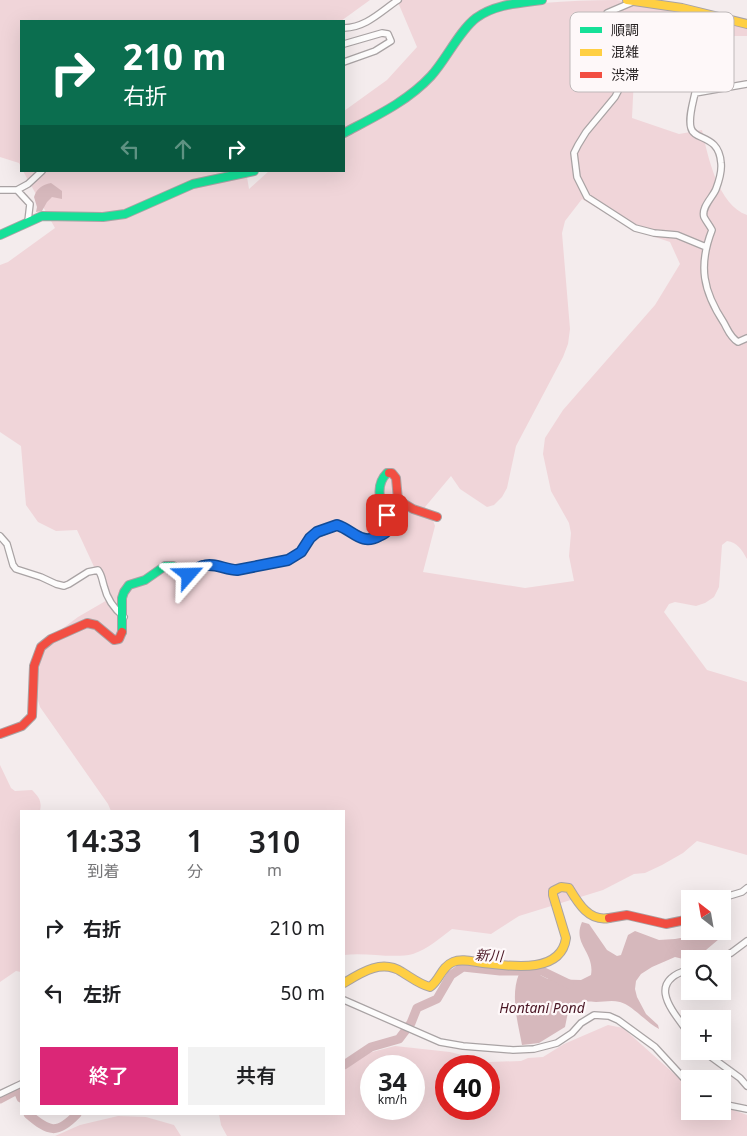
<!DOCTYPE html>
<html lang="ja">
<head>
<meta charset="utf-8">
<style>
  body { margin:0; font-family:"Noto Sans","Noto Sans JP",sans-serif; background:#f2f2f2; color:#202124; height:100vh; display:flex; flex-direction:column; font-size:19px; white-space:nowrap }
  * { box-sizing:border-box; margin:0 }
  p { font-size:16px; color:#757577 }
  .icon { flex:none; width:28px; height:28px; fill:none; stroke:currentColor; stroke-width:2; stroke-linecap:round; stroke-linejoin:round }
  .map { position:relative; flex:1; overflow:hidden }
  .panel { position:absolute; left:20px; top:810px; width:325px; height:305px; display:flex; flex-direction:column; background:#fff; border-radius:0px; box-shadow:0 5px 20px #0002 }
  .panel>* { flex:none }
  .guide { position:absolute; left:20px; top:20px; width:325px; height:152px; border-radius:0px; box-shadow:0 5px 20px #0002; background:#0b6e4f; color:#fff; overflow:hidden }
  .needle { width:32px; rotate:329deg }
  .buttons { position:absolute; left:681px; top:890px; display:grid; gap:10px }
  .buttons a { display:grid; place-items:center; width:50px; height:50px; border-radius:0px; background:#fff; box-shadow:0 5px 20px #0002; font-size:25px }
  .speed { position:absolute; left:360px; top:1055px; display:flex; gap:10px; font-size:25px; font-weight:700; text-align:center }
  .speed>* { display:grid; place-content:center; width:65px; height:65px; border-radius:50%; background:#fff; box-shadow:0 5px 20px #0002; line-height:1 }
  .speed small { font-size:12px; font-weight:400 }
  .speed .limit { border:8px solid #d22; background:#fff; color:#111 }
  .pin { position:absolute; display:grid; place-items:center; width:42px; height:42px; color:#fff; margin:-21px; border-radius:10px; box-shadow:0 2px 8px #0006 }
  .me { position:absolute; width:55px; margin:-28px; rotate:65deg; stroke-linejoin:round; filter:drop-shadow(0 0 4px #0008) }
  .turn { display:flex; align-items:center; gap:18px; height:105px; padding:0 20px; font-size:22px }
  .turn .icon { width:65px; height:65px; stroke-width:2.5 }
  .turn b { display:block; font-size:35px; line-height:42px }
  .lanes { display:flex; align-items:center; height:48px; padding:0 20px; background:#0003; justify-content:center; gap:25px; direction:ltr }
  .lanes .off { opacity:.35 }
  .eta { display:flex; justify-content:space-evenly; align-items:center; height:85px; text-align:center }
  .eta b { font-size:30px; font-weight:600; line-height:35px }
  .primary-button { display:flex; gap:10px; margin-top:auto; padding:10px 20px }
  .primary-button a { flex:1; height:58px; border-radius:0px; background:#db2777; color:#fff; font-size:20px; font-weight:600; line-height:58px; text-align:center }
  .primary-button a+a { background:#f2f2f2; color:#202124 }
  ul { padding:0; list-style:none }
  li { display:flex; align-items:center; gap:15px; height:65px; padding:0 20px }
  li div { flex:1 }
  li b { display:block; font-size:19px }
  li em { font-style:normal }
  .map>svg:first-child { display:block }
  .green { fill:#f0d5d9; fill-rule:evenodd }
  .water { fill:#d6b8bc }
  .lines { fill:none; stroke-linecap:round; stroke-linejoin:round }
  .river { stroke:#d6b8bc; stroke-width:9 }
  .street-casing { stroke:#a9a3a4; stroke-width:8 }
  .fast-casing { stroke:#a9a3a4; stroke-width:10 }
  .slow-casing { stroke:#a9a3a4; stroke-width:10 }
  .jam-casing { stroke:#a9a3a4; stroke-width:10 }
  .street { stroke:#fdfcfc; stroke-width:5.5 }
  .fast { stroke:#16e098; stroke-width:8 }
  .slow { stroke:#ffcf43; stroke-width:8 }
  .jam { stroke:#f24e42; stroke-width:8 }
  .route-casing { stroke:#114b97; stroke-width:12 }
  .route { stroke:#1a73e8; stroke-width:9 }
  .labels { text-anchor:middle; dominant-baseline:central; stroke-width:4.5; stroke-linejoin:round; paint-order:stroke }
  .water-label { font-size:14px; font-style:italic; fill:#4a1624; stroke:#fef8f9 }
  .key { fill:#fef8f9; stroke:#beb8b9; stroke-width:1 }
  .key-label { font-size:14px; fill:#292425 }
</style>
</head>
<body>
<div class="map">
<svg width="747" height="1136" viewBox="0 0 747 1136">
  <rect width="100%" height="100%" fill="#f4eced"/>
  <path class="green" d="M0 0H370L341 21H21V167L19 163 0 157Z
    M397 0H545L543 3C567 1 592 0 616 0 660 4 704 16 747 28V36C724 35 656 41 640 54 637 57 634 61 632 64L634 77 632 118 679 134 702 130C708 157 718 205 747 215V559C742 550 737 542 727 541L722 545 719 587 714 597 705 603 696 606 675 602 669 604 664 612 707 670 747 682V855L697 841 683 853 662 865 645 873 634 874 603 890 519 916 491 934 452 929C440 938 428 949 413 954 393 959 366 952 344 955V811H111L108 804 40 707 34 688 40 657 47 640 78 617 109 599 77 530 56 531 38 522 26 505 21 446 0 432V265L8 262 55 228 23 171H246L249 189 269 171H344V111L387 80 417 47ZM582 199 634 230 670 242 680 264 655 305 563 410 545 438 543 454 551 491 569 523 571 533 569 556 574 581 525 588 423 572 435 526 432 517 425 507 451 476 460 489 487 507 494 505 502 497 507 488 516 446 563 357 568 344 570 329 562 233 565 221Z
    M0 765 11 788 15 791 32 790C39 797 42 801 40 811H21V972L16 971 0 982Z
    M608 1025 623 1028 690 1088V1111H722L723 1106 747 1115V1136H227L221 1125 219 1114H344V1061L349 1058 395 1046 450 1052 489 1062 521 1061 528 1058 543 1057 564 1044ZM371 1066H414V1109H371ZM446 1066H489V1109H446Z
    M118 1116 146 1117 174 1125 181 1136H55L80 1125Z"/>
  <path class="water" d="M51 183 62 191V199L52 197 47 202 42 211 36 212 37 207 34 197C37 188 42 185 51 183Z
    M582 922 589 924 607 950 617 956 621 955 628 935 635 931 659 940 675 939 702 934 717 935 719 939 706 950 699 954 683 959 675 957 652 967 641 974 636 981 635 989 637 997 646 1014 658 1025 659 1029C647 1023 632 1005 620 1002 611 1000 604 1002 596 1002 583 1001 581 1001 569 1007L565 1027 539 1043 522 1045C518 1023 510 996 519 974L534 972 548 979 581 980 591 975C595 952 572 944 582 922Z"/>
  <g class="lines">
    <path class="river" d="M344 1065 371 1047 399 1039 411 1023 417 1008 437 999 451 975 463 967 500 971H542L569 984
      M0 1099 15 1091 19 1093 21 1098
      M28 1114C49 1132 57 1135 77 1114"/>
    <defs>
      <path id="street" d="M635 1 607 13 606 24 627 57 628 65 627 74 615 97 586 132 578 145 574 153 577 177 587 197 635 228 654 233 677 235 706 247
        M344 28C367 27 380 12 398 0
        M344 44 382 33 388 34 391 41 375 51 344 62
        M747 84 695 93C693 103 688 118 691 128 694 141 719 134 721 163 722 171 719 181 716 189 713 197 701 207 704 217 706 221 710 226 712 230 698 266 703 291 724 323 728 330 730 337 738 342L747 338
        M0 190H17L28 184 42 171
        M17 190 30 204 28 221
        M0 536 7 544 13 565 16 569 41 577 56 584 64 586 69 584 88 572 98 570C102 575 102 580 104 586 107 599 113 608 124 617
        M719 899 742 892 747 888
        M718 959 731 953 747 941
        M690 969C644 982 673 1011 690 1035
        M344 1000 440 1042 463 1046 513 1050 534 1049 557 1043 572 1033 581 1023 594 1015 609 1016 618 1020 655 1047 690 1085
        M703 1051 740 1078 747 1086
        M0 1094 21 1084
        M722 1104 747 1109"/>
      <path id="fast" d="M344 133C374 117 407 102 431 76 446 60 459 31 476 18 495 4 520 3 542 0
        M0 235 42 216 103 217 125 214 193 184 254 171
        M122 632V598L124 592 129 585 145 580 165 566H173L188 576C193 572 199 567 205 566 215 563 227 570 237 570L288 560 301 552 310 538 317 533 337 525C356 533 370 549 389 529 385 510 371 489 387 473H389"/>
      <path id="slow" d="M627 0 682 8 747 24
        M344 983C362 972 382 959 402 972 412 978 419 984 430 987 440 980 441 967 453 962 462 958 474 962 483 963 509 966 561 975 566 938L553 895V891L561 887 569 888C578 903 589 922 609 918"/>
      <path id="jam" d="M389 473H392L396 478 398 500 413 509 437 517
        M0 734 22 726 32 716 34 666 41 647 51 639 87 623 96 625 114 640 119 639 122 632
        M609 918 627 915 666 924 690 919"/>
    </defs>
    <use href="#street" class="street-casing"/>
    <use href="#fast" class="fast-casing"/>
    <use href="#slow" class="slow-casing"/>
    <use href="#jam" class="jam-casing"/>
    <use href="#street" class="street"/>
    <use href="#fast" class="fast"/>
    <use href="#slow" class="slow"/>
    <use href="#jam" class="jam"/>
  </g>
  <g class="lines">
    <defs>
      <path id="route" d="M189 575C193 572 198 567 203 566 213 562 226 570 237 570L288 560 301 552 310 538 317 532 337 525C353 530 361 546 379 536 384 534 386 533 389 529L387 515"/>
    </defs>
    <use href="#route" class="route-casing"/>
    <use href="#route" class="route"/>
  </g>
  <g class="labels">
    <g class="water-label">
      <text transform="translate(489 955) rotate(3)">新川</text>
      <text x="542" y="1007">Hontani Pond</text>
    </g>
  </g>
  <rect x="570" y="12" width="164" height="80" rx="8" class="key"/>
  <rect x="580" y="27" width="22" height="6" fill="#16e098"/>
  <rect x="580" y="49" width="22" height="7" fill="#ffcf43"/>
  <rect x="580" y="72" width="22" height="6" fill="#f24e42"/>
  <g class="key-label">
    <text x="611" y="35">順調</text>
    <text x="611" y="57">混雑</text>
    <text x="611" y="80">渋滞</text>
  </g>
</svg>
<div class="buttons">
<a><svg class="needle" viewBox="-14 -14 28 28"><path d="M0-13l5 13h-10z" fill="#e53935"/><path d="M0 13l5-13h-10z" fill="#757577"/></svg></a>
<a><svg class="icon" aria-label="search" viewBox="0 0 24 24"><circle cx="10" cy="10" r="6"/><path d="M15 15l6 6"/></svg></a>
<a>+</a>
<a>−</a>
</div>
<div class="speed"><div>34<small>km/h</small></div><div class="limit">40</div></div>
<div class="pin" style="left:387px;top:515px;background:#d93025"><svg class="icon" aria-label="arrive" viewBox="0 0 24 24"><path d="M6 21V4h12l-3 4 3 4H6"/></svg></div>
<svg class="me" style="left:189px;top:575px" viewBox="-20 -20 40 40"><path d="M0-17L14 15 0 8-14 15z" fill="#1a73e8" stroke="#fff" stroke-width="4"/></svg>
<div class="guide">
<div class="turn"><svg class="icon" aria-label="right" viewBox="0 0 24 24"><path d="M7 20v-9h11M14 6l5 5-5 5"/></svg><div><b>210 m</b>右折</div></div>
<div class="lanes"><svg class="icon off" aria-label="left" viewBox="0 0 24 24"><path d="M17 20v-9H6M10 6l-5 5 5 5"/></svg><svg class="icon off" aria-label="ahead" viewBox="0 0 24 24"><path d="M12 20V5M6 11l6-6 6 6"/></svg><svg class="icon" aria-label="right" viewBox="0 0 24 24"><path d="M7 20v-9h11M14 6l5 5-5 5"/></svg></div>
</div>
<section class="panel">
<div class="eta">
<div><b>14:33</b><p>到着</p></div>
<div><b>1</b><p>分</p></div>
<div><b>310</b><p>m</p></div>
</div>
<ul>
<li><svg class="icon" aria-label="right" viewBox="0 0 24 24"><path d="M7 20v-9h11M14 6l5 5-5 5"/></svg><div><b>右折</b></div><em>210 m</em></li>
<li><svg class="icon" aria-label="left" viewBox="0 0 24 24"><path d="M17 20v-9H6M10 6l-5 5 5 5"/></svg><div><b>左折</b></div><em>50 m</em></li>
</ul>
<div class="primary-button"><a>終了</a><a>共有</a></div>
</section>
</div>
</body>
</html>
